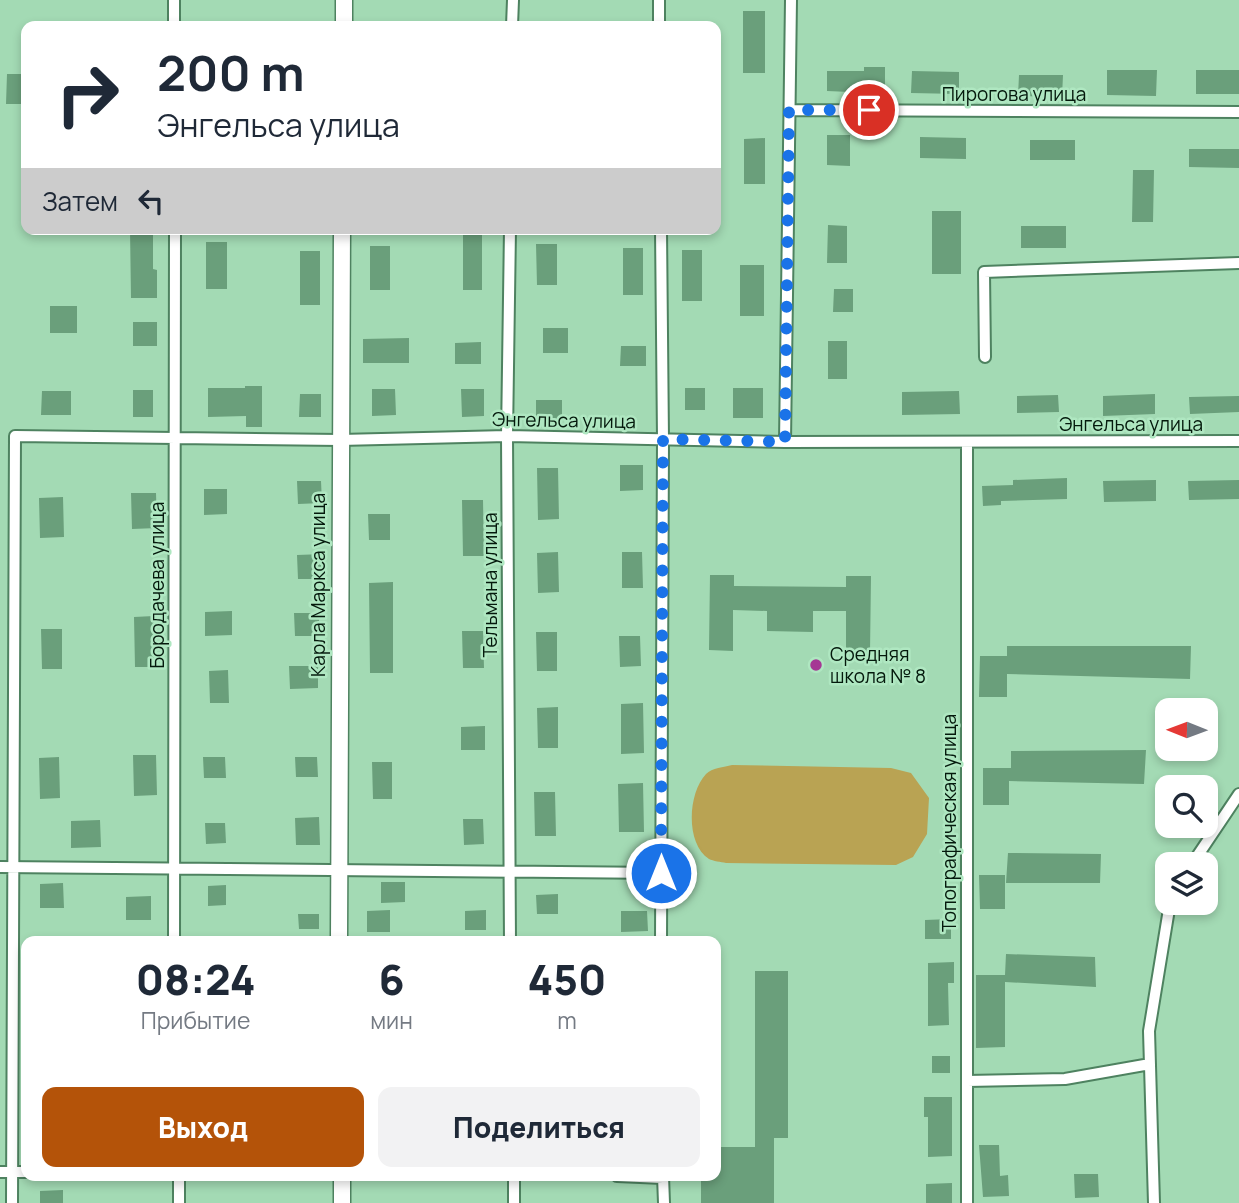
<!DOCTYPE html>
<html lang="ru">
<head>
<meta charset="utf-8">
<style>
  body { margin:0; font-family:Manrope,sans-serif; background:#f2f2f3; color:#1f2937; height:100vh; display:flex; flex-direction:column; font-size:26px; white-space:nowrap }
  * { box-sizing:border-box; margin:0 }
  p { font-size:23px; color:#747a83 }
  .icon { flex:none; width:38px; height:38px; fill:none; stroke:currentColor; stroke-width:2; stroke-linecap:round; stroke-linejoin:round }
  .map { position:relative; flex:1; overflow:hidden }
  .side { position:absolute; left:21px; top:936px; width:700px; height:245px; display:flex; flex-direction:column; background:#fff; border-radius:14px; box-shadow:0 4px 10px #0003 }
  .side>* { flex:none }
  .guide { position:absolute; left:21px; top:21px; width:700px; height:214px; border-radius:14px; box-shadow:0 4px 10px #0003; background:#fff; color:#1f2937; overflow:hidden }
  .needle { width:46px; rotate:271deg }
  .tools { position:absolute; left:1155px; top:698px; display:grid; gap:14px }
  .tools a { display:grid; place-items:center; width:63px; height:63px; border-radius:14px; background:#fff; box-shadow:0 4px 10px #0003; font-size:35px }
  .pin { position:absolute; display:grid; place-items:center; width:60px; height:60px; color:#fff; margin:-30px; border:4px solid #fff; border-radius:50%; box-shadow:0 2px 7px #0007 }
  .me { position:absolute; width:77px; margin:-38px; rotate:0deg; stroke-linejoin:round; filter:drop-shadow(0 0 5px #0008) }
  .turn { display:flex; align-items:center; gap:24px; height:147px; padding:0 21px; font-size:32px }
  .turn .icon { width:91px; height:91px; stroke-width:2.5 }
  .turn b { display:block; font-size:49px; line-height:60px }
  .then { display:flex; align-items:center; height:66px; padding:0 21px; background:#0003; gap:14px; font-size:26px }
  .eta { display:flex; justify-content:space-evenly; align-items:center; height:119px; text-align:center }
  .eta b { font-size:42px; font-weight:800; line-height:49px }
  .action { display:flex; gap:14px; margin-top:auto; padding:14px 21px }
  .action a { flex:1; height:80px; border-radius:14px; background:#b45309; color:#fff; font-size:28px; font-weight:800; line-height:80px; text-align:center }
  .action a+a { background:#f2f2f3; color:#1f2937 }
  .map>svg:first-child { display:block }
  .green { fill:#b9a353 }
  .building { fill:#6a9f7b }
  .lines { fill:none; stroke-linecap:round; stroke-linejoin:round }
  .street-casing { stroke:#4e8260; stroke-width:14 }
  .secondary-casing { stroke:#4e8260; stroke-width:19 }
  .street { stroke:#fff; stroke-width:10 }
  .secondary { stroke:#fff; stroke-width:16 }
  .route { stroke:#1a73e8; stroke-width:12; stroke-dasharray:0 21.6 }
  .poi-dot { fill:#a53794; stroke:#afe7c1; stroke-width:2.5 }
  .labels { text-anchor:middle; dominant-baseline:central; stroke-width:5; stroke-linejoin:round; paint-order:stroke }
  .street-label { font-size:19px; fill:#04190c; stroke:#afe7c1 }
  .poi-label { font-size:19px; fill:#04190c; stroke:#afe7c1; text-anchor:start }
</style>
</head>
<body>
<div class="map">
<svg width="1239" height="1203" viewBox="0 0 1239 1203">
  <rect width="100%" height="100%" fill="#a3dab4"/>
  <path class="green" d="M732 765 891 768 911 773 929 798 927 834 913 857 896 865 726 863C721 862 713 861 709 859 685 843 688 793 706 774 712 768 724 767 732 765Z"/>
  <path class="building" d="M743 11H765V73H743Z
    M864 67H885V87L850 86V92L827 91V71H864Z
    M1107 70H1157L1156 96 1107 95Z
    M1196 70H1239V94H1196Z
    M912 71 959 72V94L911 93Z
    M7 74H26V104H6Z
    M1019 75H1063L1062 97 1018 96Z
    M827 135H850V166L827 165Z
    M920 137 966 138V159L920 158Z
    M765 138V184H744V139Z
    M1030 140H1075V160H1030Z
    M1189 149H1239V168L1189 167Z
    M1133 170H1154L1153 222H1132Z
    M932 211H961V274H932Z
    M828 225 847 226V263H827Z
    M1021 226H1066V248H1021Z
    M130 229H153V269L157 270V298H131Z
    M463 235H482V290H463Z
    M206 242H227V289H206Z
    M536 244H557V285H537Z
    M370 246H390V290H370Z
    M623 248H643V295H623Z
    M682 250H702V301H682Z
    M300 251H320V305H300Z
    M740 265H764V316H740Z
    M834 289H853V312H833Z
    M50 306H77V333H50Z
    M133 322H157V346H133Z
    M543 328H568V353H543Z
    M409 338V363H363V339Z
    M828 341H847V379H828Z
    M481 342V364H455V343Z
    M621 346H646V366H620Z
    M245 386H262V427H246V416L208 417V388H245Z
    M685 388H705V410H685Z
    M733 388H763V418H733Z
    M372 389H395L396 415 372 416Z
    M461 389H484V416L462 417Z
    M133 390H153V417H133Z
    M42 391H71V415H41Z
    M959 391 960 414 902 415V392Z
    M300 394H321V417H299Z
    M1155 394V414L1103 416V396Z
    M1058 395 1059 412 1017 413V396Z
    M1239 396V412L1190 414 1189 397Z
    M536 400H562V420H536Z
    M620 465H643V490L620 491Z
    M537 468H558L559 519 538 520Z
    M1067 478V499L1001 501V505L983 506 982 486 1013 485V480Z
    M1156 480V501L1104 502 1103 481Z
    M1239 480V499L1189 500 1188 481Z
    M297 481H321L322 503 298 504Z
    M204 489H227V514L204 515Z
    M131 493H156L157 528 132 529Z
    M63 497 64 537 40 538 39 498Z
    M462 500H483L484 556H463Z
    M368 514H390V540H369Z
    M558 552 559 592 538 593 537 553Z
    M622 552H642L643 588H622Z
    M324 554V579H298L297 555Z
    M710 575H734V586L846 587V576H871L870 652 846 651V611H813V632L767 631V611L733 610V651L709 650Z
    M393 582V673H370L369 583Z
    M232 611V635L205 636V612Z
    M294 613H319V636H295Z
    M154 616 155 667H135L134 617Z
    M41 629H62V669H42Z
    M462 631H483L484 668H463Z
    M536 632H557V671H537Z
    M619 636H640L641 666 620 667Z
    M1007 646H1191L1190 679 1007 674V697H979L980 656H1007Z
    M289 666H318V688L290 689Z
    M228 670 229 703H210L209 671Z
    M643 703 644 753 621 754V704Z
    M558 707V748H538L537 708Z
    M485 726V750H461V727Z
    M1146 750 1144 784 1009 781V805H983V768H1011V751Z
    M133 755H156L157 795 134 796Z
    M59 757 60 798 40 799 39 758Z
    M203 757H225L226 778H204Z
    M295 757H317L318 777H296Z
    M372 762H392V799H373Z
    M643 783 644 832H619L618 784Z
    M534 792H555L556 836H535Z
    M319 817 320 845H296L295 818Z
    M463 819H483L484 844 464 845Z
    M100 820 101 847 71 848V821Z
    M205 823H225L226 843 206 844Z
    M1008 853 1101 854 1100 883H1006Z
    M979 875H1005V909H980Z
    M381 882H405V902L381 903Z
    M63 883 64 908H40V884Z
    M226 885V905L208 906V886Z
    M558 894V914H537L536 895Z
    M151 896V920H126V897Z
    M390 910V932H367V911Z
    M486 910V930H465V911Z
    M621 911H647L648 931 621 932Z
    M298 914H319V929H299Z
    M951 919V939H925V920Z
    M1006 954 1095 957 1096 987 1005 982V1047L976 1048V975H1005Z
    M954 962V983H948L949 1025 928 1026V963Z
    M755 971H788V1138H774V1203H701V1176H716V1147H755Z
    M932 1056H950V1073H932Z
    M924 1097H952V1156L928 1157V1117H924Z
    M979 1145H999L1000 1176 1008 1175 1009 1196 983 1197Z
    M1074 1174H1098L1099 1197 1075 1198Z
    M952 1183V1203H926V1184Z
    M63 1190V1203H40V1191Z"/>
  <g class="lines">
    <defs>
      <path id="street" d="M174 0V26
        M659 0V26
        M512 26 513 0
        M790 110 1239 112
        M510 229 507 436 510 942
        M661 229 663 439 661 942
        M985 357 984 272 1239 263
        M785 442 791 0
        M967 443V1203
        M1192 864 1239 794
        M0 867 661 873
        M174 942 175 229
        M967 1081 1065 1079 1150 1064
        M0 1172H26
        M617 1176 663 1178
        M663 1176 664 1203
        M12 1203 15 436 340 440 507 436 785 442 1239 441
        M179 1203V1176
        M514 1203V1176
        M1154 1203 1149 1031 1170 903"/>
      <path id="secondary" d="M344 26V0
        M339 942 342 229
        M342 1203V1176"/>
    </defs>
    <use href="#street" class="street-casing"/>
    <use href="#secondary" class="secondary-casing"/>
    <use href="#street" class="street"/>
    <use href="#secondary" class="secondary"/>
  </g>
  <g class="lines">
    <path class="route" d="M661 873 663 439 785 442 789 110H869"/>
  </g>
  <circle class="poi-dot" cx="816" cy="665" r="7"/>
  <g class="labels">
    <g class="street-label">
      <text x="1014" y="94">Пирогова улица</text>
      <text transform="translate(564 420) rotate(1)">Энгельса улица</text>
      <text x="1131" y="424">Энгельса улица</text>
      <text transform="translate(157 585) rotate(-90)">Бородачева улица</text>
      <text transform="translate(318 585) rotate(-90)">Карла Маркса улица</text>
      <text transform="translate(490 585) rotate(-90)">Тельмана улица</text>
      <text transform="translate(949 823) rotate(-90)">Топографическая улица</text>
    </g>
    <g class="poi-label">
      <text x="830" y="654">Средняя<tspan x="830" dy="22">школа № 8</tspan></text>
    </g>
  </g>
</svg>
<div class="tools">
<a><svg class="needle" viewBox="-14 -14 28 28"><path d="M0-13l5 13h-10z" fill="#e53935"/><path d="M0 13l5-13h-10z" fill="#747a83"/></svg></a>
<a><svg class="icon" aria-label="search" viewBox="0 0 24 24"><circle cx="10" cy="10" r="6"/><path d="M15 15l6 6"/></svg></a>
<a><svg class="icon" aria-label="layers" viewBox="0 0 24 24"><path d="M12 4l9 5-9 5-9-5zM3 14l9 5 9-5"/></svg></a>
</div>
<div class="pin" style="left:869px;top:110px;background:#d93025"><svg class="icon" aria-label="arrive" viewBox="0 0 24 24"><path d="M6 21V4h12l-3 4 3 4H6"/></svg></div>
<svg class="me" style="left:661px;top:873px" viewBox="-20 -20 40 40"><circle r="17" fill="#1a73e8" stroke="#fff" stroke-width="3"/><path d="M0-11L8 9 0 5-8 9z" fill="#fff"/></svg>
<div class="guide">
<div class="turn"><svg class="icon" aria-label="right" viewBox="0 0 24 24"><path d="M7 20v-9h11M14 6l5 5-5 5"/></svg><div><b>200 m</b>Энгельса улица</div></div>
<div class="then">Затем<svg class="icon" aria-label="left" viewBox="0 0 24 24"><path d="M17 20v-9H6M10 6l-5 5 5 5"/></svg></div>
</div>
<section class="side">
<div class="eta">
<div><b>08:24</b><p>Прибытие</p></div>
<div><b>6</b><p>мин</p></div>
<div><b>450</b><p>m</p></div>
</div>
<div class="action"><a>Выход</a><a>Поделиться</a></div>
</section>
</div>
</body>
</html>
